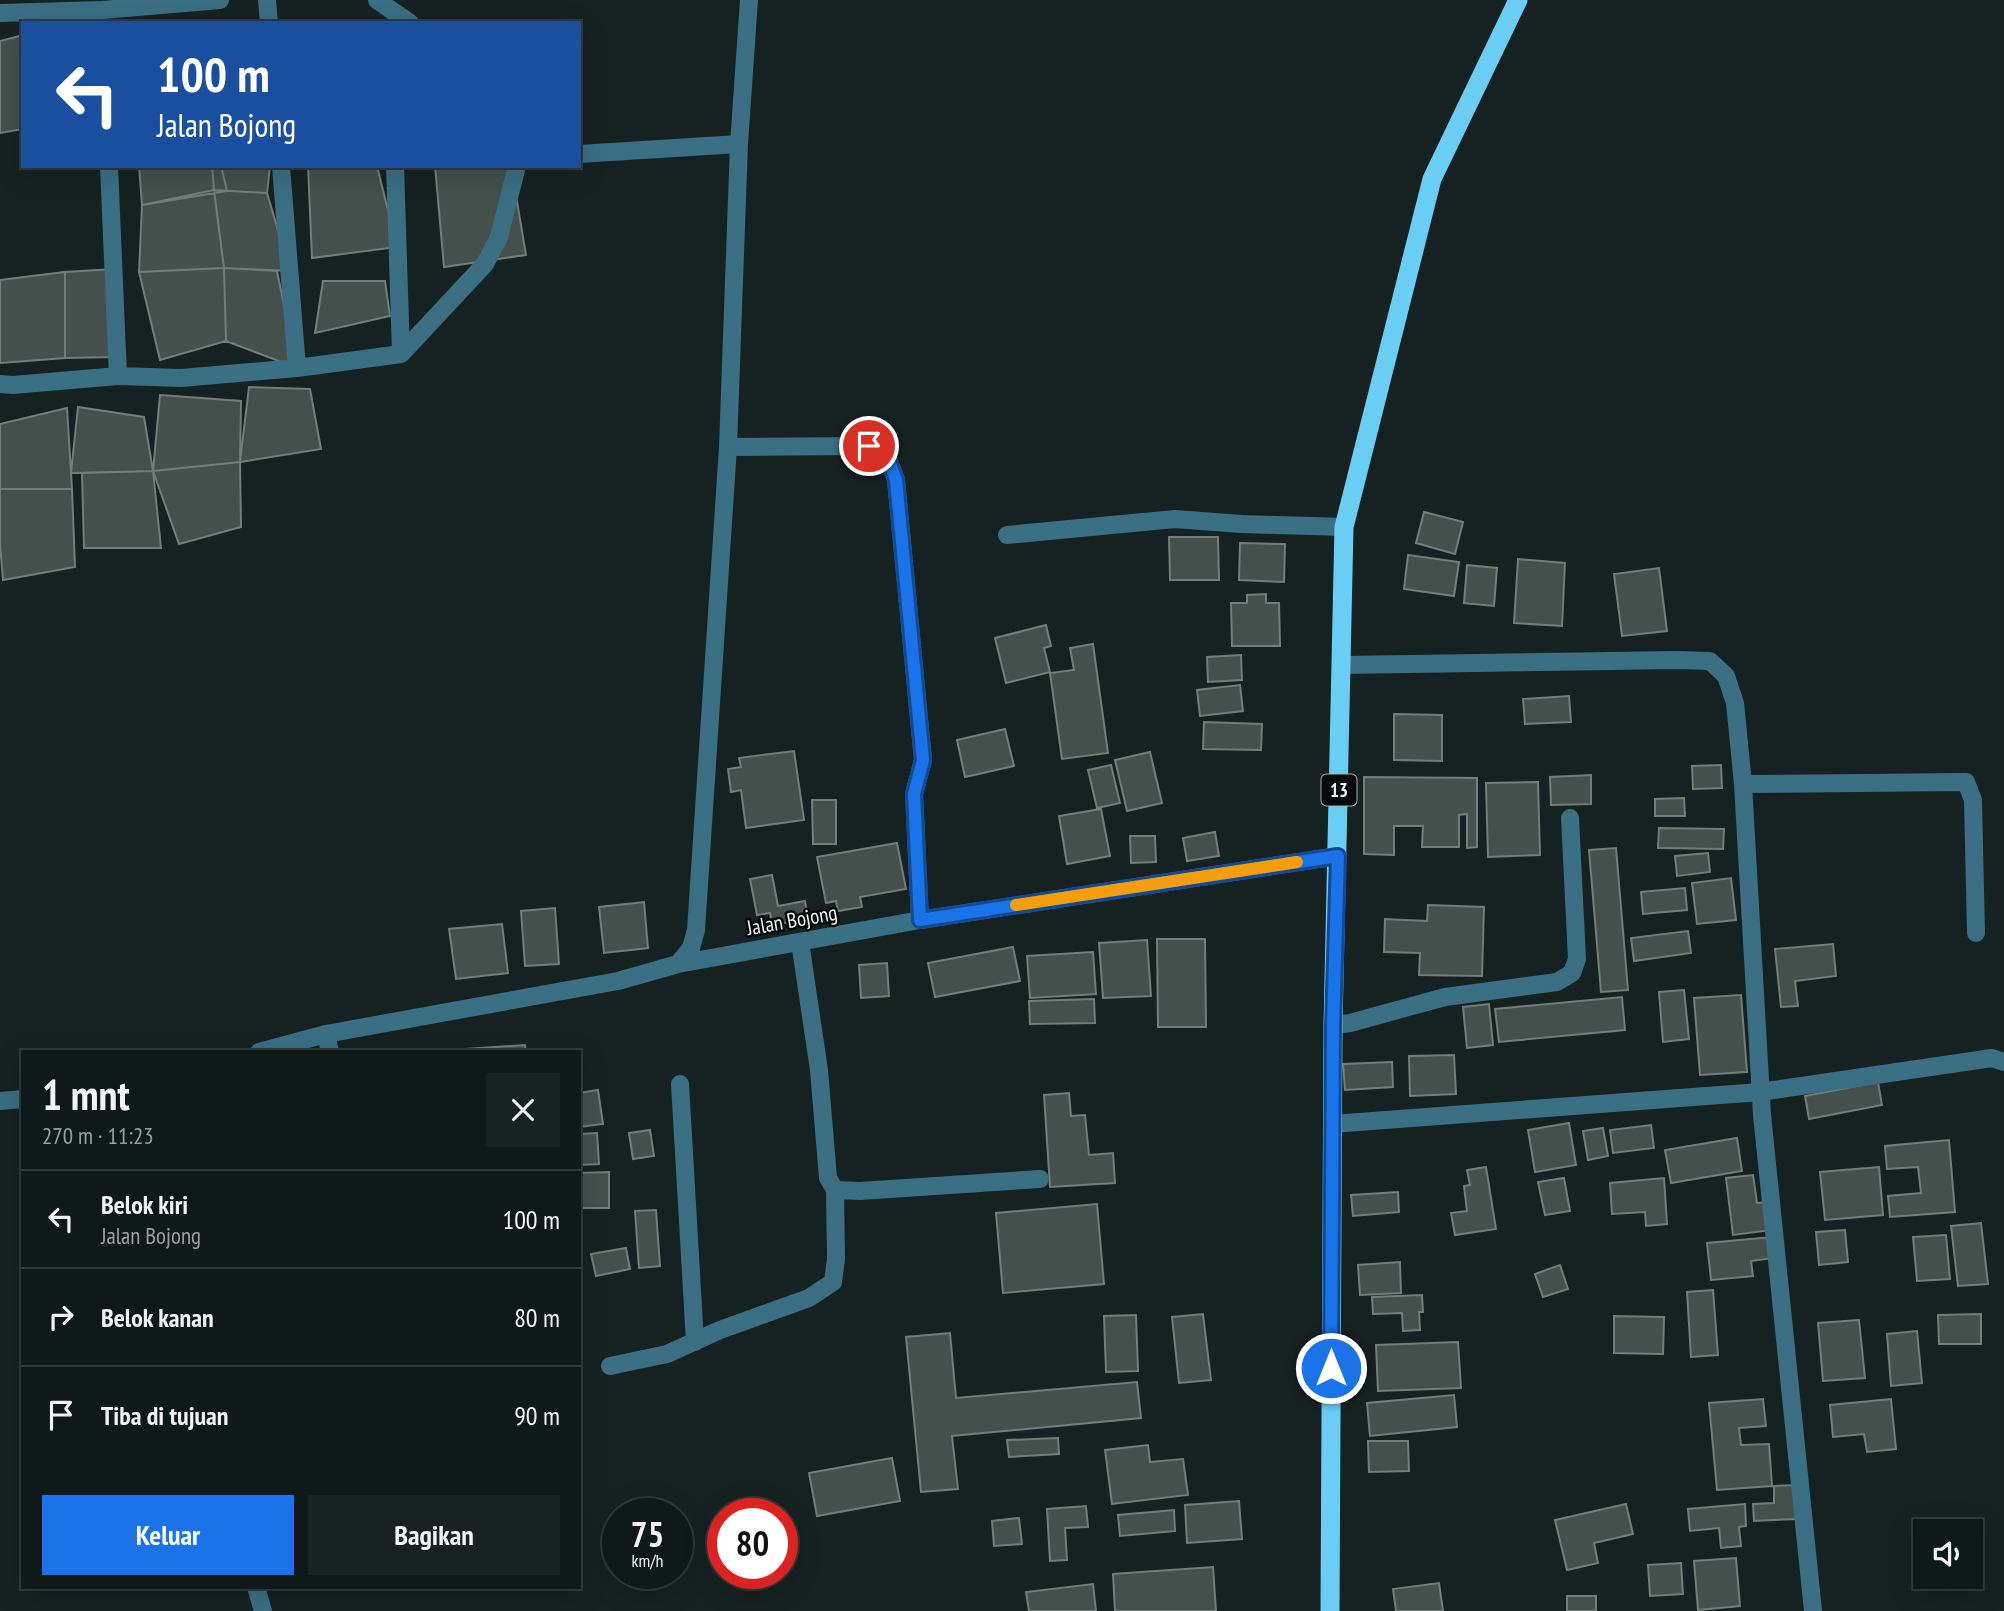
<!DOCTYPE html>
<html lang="id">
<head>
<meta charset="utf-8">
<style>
  body { margin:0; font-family:"PT Sans Narrow",sans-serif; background:#192222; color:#f1f3f6; height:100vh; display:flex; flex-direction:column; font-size:26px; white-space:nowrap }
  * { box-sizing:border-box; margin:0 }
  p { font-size:23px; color:#9ca0a2 }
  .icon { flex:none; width:38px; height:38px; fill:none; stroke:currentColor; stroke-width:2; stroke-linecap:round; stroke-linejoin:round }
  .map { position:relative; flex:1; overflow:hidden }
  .side { position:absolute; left:21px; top:1050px; width:560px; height:539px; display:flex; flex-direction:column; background:#101919; border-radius:0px; box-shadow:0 7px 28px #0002,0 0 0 2px #303838 }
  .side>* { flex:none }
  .banner { position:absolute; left:21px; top:21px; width:560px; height:147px; border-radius:0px; box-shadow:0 7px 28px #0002,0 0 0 2px #303838; background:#1a4fa0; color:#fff; overflow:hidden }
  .controls { position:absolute; left:1913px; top:1519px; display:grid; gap:14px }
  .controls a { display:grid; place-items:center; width:70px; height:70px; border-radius:0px; background:#101919; box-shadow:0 7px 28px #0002,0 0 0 2px #303838; font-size:35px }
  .speed { position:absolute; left:602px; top:1498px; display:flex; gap:14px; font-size:35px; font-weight:700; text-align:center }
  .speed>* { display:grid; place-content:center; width:91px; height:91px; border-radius:50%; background:#101919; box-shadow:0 7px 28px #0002,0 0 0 2px #303838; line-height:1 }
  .speed small { font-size:18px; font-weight:400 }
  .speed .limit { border:10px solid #d22; background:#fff; color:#111 }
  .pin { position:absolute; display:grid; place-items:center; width:60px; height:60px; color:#fff; margin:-30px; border:4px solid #fff; border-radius:50%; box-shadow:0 2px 7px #0007 }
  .me { position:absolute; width:77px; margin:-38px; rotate:0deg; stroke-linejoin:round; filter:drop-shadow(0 0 5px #0008) }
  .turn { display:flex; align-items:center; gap:24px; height:147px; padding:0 21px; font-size:32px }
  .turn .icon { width:91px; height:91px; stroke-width:2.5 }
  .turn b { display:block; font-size:49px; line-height:60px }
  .round { display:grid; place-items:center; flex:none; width:74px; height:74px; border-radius:0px; background:#192222 }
  .head { display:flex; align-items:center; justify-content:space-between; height:119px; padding:0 21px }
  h1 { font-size:42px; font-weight:800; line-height:52px }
  .primary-button { display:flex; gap:14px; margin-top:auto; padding:14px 21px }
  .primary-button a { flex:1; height:80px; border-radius:0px; background:#1a73e8; color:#fff; font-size:28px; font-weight:800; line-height:80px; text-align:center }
  .primary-button a+a { background:#192222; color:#f1f3f6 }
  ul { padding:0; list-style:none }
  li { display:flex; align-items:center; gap:21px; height:98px; padding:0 21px; border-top:2px solid #303838 }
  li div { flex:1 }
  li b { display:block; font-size:26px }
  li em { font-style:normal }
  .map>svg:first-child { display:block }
  .building { fill:#454f4b; stroke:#737e79; stroke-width:2 }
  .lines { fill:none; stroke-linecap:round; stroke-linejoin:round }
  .service { stroke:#3a6f84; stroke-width:18 }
  .minor { stroke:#3a6f84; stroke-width:18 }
  .trunk { stroke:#6acef4; stroke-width:19 }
  .route-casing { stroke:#114b97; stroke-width:18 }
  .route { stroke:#1a73e8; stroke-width:12 }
  .slow { stroke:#f59e0b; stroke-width:12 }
  .labels { text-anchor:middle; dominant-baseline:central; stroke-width:5; stroke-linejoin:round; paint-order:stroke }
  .shield { fill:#050909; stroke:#a9b0b0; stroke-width:2 }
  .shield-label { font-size:19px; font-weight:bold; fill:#eff7f7 }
  .street-label { font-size:21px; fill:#eff7f7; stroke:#050909 }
</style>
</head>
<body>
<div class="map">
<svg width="2004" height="1611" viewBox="0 0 2004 1611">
  <rect width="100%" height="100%" fill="#162121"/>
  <path class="building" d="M23 35V129L0 133V41Z
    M139 166H221L227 191 142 205Z
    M212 166H270L267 193 214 190Z
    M308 166H377L397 247 312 258Z
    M435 166H511L526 255 444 267Z
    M214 190 267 193 290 271 224 268Z
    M214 190 224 268 139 272 142 205Z
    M224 268 277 271 297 368 226 341Z
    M224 268 226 341 160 360 139 272Z
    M114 269 117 357 65 358V272Z
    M65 272V358L0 363V280Z
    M323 281H385L390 316 315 333Z
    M249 387 310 389 321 449 240 462Z
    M160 395 241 401 240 462 153 471Z
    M78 407 144 417 153 471 71 473Z
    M67 408 72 489H0V424Z
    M240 462 241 527 179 544 153 471Z
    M153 471 161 548H84L82 473Z
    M0 489H72L75 567 3 580 0 544Z
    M1424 512 1463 522 1455 554 1416 543Z
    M1169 537H1218L1219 580H1170Z
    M1240 543 1285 544 1284 582 1239 580Z
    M1408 555 1459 562 1454 596 1404 589Z
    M1518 559 1565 563 1562 626 1514 623Z
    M1467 565 1497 568 1494 606 1464 603Z
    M1659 568 1667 631 1622 636 1614 574Z
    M1266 594V603H1279L1280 646H1232L1231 603H1247V595Z
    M1046 625 1051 646 1044 648 1050 672 1006 683 995 638Z
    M1093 644 1108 753 1062 759 1050 673 1074 670 1070 648Z
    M1241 655 1242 680 1208 682 1207 657Z
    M1240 685 1243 711 1200 716 1197 690Z
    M1569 696 1571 722 1525 724 1523 699Z
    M1394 714 1442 715V761L1394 760Z
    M1204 722 1262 724 1261 750 1203 749Z
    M1005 729 1014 766 965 777 957 740Z
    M794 751 804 820 746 828 741 790 731 792 728 769 741 767 739 758Z
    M1150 752 1162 803 1127 811 1115 760Z
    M1111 765 1120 803 1097 808 1088 770Z
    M1721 765 1722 788 1693 789 1692 766Z
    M1591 775V804L1551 805 1550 777Z
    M1364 777 1477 778V847L1467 848V814L1459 815V847H1422L1423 826H1394V855L1364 854Z
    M1538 782 1540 855 1488 857 1486 783Z
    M1684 798 1685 816H1655V799Z
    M812 800H836V844H813Z
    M1101 809 1110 856 1067 864 1059 816Z
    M1659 828 1724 829 1723 849 1658 848Z
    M1215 832 1219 856 1187 861 1183 838Z
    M1130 836H1155L1156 862 1131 863Z
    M897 843 906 889 860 897 862 907 838 911 836 901 826 903 817 857Z
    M1616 848 1628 990 1601 992 1589 850Z
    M1708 853 1710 872 1677 876 1675 856Z
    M772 875 778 906 805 901 808 919 772 925 770 913 757 915 750 879Z
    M1731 878 1736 920 1697 924 1692 883Z
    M1685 888 1687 910 1643 914 1641 892Z
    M644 902 648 948 604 953 599 907Z
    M1428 905 1484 907 1482 976 1419 975 1420 953 1384 952 1385 919 1427 921Z
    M555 908 559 964 525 966 521 911Z
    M502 924 508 973 456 979 449 929Z
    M1688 931 1691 953 1634 961 1631 938Z
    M1157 939H1205L1206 1027H1158Z
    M1147 940 1151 996 1103 998 1099 943Z
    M1833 944 1836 976 1795 981 1798 1006 1781 1007 1775 949Z
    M1013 947 1020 981 935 997 928 963Z
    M1093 952 1096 994 1030 998 1027 956Z
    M887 963 889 996 861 998 859 965Z
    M1684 990 1689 1039 1663 1042 1659 992Z
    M1741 995 1747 1072 1700 1075 1694 998Z
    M1622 997 1625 1030 1499 1042 1495 1009Z
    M1094 999 1095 1023 1030 1024 1029 1001Z
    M1489 1004 1493 1045 1467 1048 1463 1007Z
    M525 1045 526 1052H467L466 1049Z
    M1454 1055 1456 1094 1410 1096 1409 1056Z
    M1392 1062 1393 1087 1345 1090 1343 1064Z
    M1878 1082 1882 1105 1809 1119 1805 1096Z
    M598 1090 603 1124 579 1127V1093Z
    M1069 1093 1071 1116 1085 1115 1089 1155 1113 1153 1115 1183 1050 1187 1044 1095Z
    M1569 1123 1576 1165 1535 1172 1528 1130Z
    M1651 1125 1654 1148 1613 1153 1610 1130Z
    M1603 1128 1608 1156 1588 1160 1583 1131Z
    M650 1130 654 1156 633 1159 629 1133Z
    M597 1133 599 1164 579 1165V1134Z
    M1737 1138 1742 1171 1671 1183 1665 1150Z
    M1949 1140 1955 1212 1890 1217 1888 1196 1921 1193 1918 1167 1887 1169 1885 1146Z
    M1486 1167 1496 1229 1455 1235 1451 1213 1467 1211 1464 1186 1470 1185 1467 1170Z
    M1879 1167 1883 1215 1825 1220 1820 1172Z
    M609 1172V1208H579V1173Z
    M1753 1175 1757 1203 1768 1202 1772 1230 1733 1235 1726 1178Z
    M1564 1178 1570 1211 1545 1215 1538 1182Z
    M1664 1178 1667 1224 1646 1226 1645 1212 1612 1214 1610 1183Z
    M1398 1192 1399 1212 1353 1216 1351 1195Z
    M1097 1204 1104 1284 1003 1293 996 1213Z
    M656 1210 660 1266 639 1268 635 1211Z
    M1981 1223 1988 1284 1958 1286 1951 1226Z
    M1845 1230 1848 1262 1819 1265 1816 1232Z
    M1946 1235 1950 1279 1917 1281 1913 1237Z
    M1772 1237 1774 1258 1751 1261 1753 1276 1711 1280 1707 1243Z
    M626 1248 630 1269 596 1276 591 1254Z
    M1400 1262 1401 1293 1360 1295 1358 1265Z
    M1560 1265 1568 1289 1543 1297 1535 1274Z
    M1713 1290 1718 1355 1691 1357 1687 1292Z
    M1422 1295 1423 1312H1419L1420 1330 1403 1331 1402 1313 1373 1314 1372 1297Z
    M1203 1314 1211 1380 1179 1383 1172 1317Z
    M1981 1314V1344H1939L1938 1315Z
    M1136 1315 1138 1371 1106 1372 1104 1316Z
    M1614 1316 1664 1317 1663 1354 1614 1353Z
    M1859 1320 1865 1378 1823 1381 1818 1323Z
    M1917 1331 1922 1383 1891 1386 1887 1334Z
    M950 1333 956 1398 1137 1382 1141 1418 952 1436 958 1489 921 1492 906 1337Z
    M1458 1342 1461 1388 1378 1391 1376 1345Z
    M1454 1395 1457 1427 1370 1436 1367 1403Z
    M1763 1399 1766 1426 1739 1428 1741 1445 1769 1444 1772 1486 1717 1490 1709 1403Z
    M1891 1399 1896 1449 1867 1452 1864 1434 1833 1437 1830 1405Z
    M1058 1438 1059 1454 1009 1457 1007 1440Z
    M1368 1441H1408L1409 1471 1369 1472Z
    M1148 1445 1150 1462 1183 1459 1188 1495 1112 1504 1105 1450Z
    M892 1458 900 1501 817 1516 809 1473Z
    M1794 1485 1796 1519 1754 1521 1753 1504 1774 1503V1486Z
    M1239 1501 1242 1539 1187 1543 1185 1505Z
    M1626 1504 1633 1534 1594 1543 1598 1563 1567 1570 1555 1520Z
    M1745 1504 1746 1526 1739 1527 1741 1546 1721 1548 1719 1528 1690 1531 1688 1509Z
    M1086 1506 1088 1527 1065 1528 1067 1560 1050 1561 1047 1509Z
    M1174 1510 1175 1531 1120 1536 1118 1515Z
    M1019 1518 1022 1544 994 1546 992 1521Z
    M1736 1558 1740 1606 1698 1610 1694 1561Z
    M1681 1563 1683 1594 1650 1596 1648 1565Z
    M1213 1567 1216 1611H1115L1113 1574Z
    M1439 1583 1443 1611H1396L1393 1589Z
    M1093 1584 1096 1611H1029L1026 1592Z
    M1567 1596H1596V1611H1567Z"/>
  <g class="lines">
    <path class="service" d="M1333 1025 1350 1023 1445 997 1557 982 1572 973 1577 959 1570 818
      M680 1084 695 1342
      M610 1366 667 1354 720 1330 809 1298 833 1282 836 1259 835 1190"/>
    <path class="minor" d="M267 0 269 23
      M377 0 410 23
      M0 13 102 10 220 0
      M579 154 739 144
      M109 166 118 376
      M281 166 297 368
      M395 166 401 354
      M0 384 13 385 118 376 181 378 297 368 401 354 485 264 499 237 517 166
      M728 447 869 446 889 461 896 480 923 760 914 794 920 920
      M1007 535 1175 519 1241 524 1344 527
      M1342 665 1677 660 1710 661 1726 676 1735 703 1743 784 1762 1115 1813 1611
      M1743 784 1966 782 1973 800 1976 933
      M800 942 819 1070 828 1178 835 1190 860 1191 1040 1179
      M678 964 691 948 696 930 728 447 739 144 749 0
      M326 1034 330 1052
      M259 1052 326 1034 618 981 678 964 920 920 1338 856
      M0 1101 23 1099
      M1332 1124 1760 1092 1992 1058 2004 1062
      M256 1587 263 1611"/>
    <path class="trunk" d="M1330 1611 1333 1025 1344 527 1432 179 1518 0"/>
  </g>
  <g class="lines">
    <defs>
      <path id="route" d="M869 446 889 461 896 480 923 760 914 794 920 920 1338 856 1333 1026 1331 1368"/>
    </defs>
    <use href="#route" class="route-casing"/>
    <use href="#route" class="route"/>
    <path class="slow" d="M1016 905 1297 862"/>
  </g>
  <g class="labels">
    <rect class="shield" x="1321.5" y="774.5" width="35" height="31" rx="5"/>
    <g class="shield-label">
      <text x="1339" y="790">13</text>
    </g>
    <g class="street-label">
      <text transform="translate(792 920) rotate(-10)">Jalan Bojong</text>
    </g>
  </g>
</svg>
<div class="controls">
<a><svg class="icon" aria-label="sound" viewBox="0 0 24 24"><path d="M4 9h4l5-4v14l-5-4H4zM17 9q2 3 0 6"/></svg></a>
</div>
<div class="speed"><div>75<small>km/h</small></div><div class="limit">80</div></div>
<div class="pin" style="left:869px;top:446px;background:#d93025"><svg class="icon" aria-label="arrive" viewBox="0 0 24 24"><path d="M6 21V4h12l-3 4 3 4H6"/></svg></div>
<svg class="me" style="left:1331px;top:1368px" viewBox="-20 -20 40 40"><circle r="17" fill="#1a73e8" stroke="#fff" stroke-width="3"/><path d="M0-11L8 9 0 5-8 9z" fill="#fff"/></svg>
<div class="banner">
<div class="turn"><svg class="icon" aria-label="left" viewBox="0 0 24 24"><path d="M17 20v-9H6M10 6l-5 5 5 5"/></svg><div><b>100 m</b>Jalan Bojong</div></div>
</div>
<section class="side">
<div class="head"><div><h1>1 mnt</h1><p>270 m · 11:23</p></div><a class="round"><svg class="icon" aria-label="close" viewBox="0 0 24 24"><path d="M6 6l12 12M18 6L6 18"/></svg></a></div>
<ul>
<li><svg class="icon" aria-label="left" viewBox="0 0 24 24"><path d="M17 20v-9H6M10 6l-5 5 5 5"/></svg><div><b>Belok kiri</b><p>Jalan Bojong</p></div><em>100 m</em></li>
<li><svg class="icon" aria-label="right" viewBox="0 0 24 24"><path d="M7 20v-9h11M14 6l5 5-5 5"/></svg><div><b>Belok kanan</b></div><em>80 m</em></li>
<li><svg class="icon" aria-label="arrive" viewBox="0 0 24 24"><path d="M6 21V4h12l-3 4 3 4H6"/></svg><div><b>Tiba di tujuan</b></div><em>90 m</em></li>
</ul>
<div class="primary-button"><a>Keluar</a><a>Bagikan</a></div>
</section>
</div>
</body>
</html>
